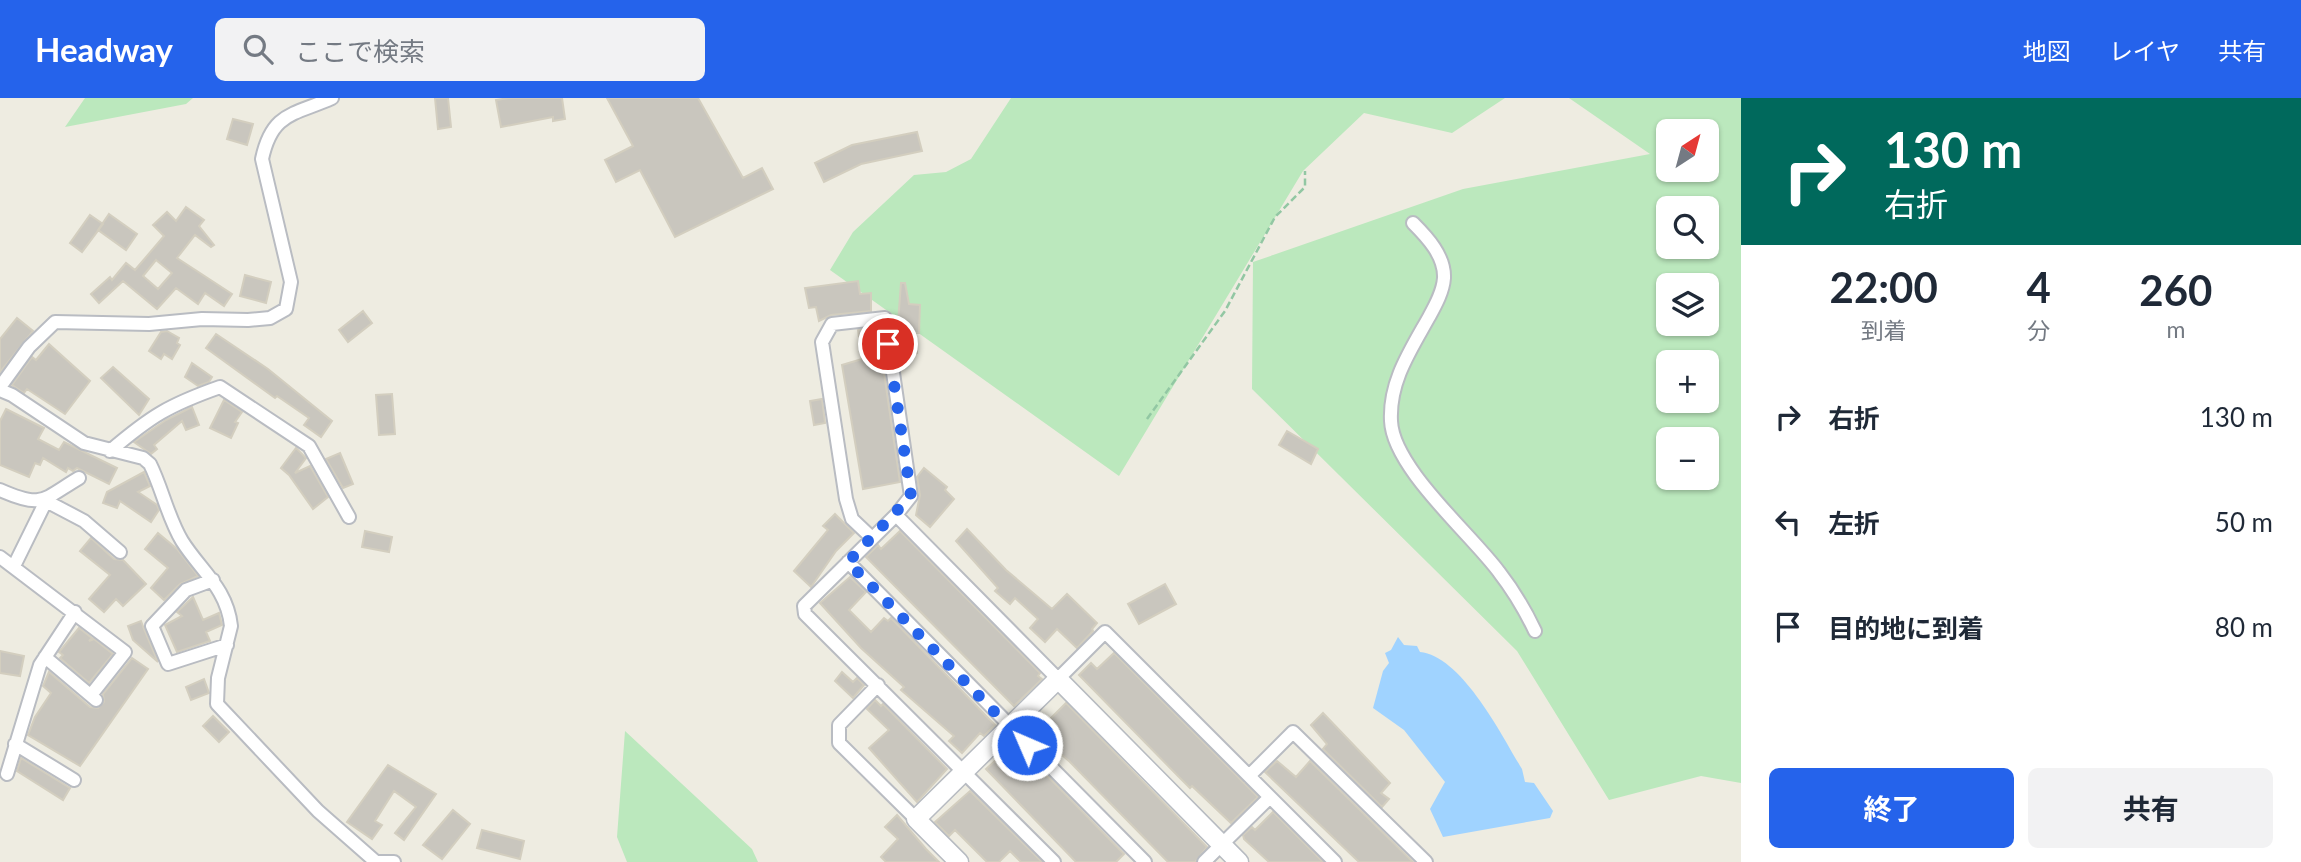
<!DOCTYPE html>
<html lang="ja">
<head>
<meta charset="utf-8">
<style>
  body { margin:0; font-family:Lato,"Noto Sans JP",sans-serif; background:#f2f2f3; color:#1f2937; height:100vh; display:flex; flex-direction:column; font-size:26px; white-space:nowrap }
  * { box-sizing:border-box; margin:0 }
  p { font-size:23px; color:#747a83 }
  .icon { flex:none; width:38px; height:38px; fill:none; stroke:currentColor; stroke-width:2; stroke-linecap:round; stroke-linejoin:round }
  .map { position:relative; flex:1; overflow:hidden }
  .side { display:flex; flex-direction:column; background:#fff; width:560px }
  .side>* { flex:none }
  .guide { background:#00695c; color:#fff; overflow:hidden }
  .needle { width:46px; rotate:36deg }
  .fabs { position:absolute; left:1656px; top:21px; display:grid; gap:14px }
  .fabs a { display:grid; place-items:center; width:63px; height:63px; border-radius:10px; background:#fff; box-shadow:0 2px 5px #0004; font-size:35px }
  .pin { position:absolute; display:grid; place-items:center; width:60px; height:60px; color:#fff; margin:-30px; border:4px solid #fff; border-radius:50%; box-shadow:0 2px 7px #0007 }
  .me { position:absolute; width:77px; margin:-38px; rotate:315deg; stroke-linejoin:round; filter:drop-shadow(0 0 5px #0008) }
  .turn { display:flex; align-items:center; gap:24px; height:147px; padding:0 28px; font-size:32px }
  .turn .icon { width:91px; height:91px; stroke-width:2.5 }
  .turn b { display:block; font-size:49px; line-height:60px }
  .eta { display:flex; justify-content:space-evenly; align-items:center; height:119px; text-align:center }
  .eta b { font-size:42px; font-weight:700; line-height:49px }
  .cta { display:flex; gap:14px; margin-top:auto; padding:14px 28px }
  .cta a { flex:1; height:80px; border-radius:10px; background:#2563eb; color:#fff; font-size:28px; font-weight:700; line-height:80px; text-align:center }
  .cta a+a { background:#f2f2f3; color:#1f2937 }
  ul { padding:0; list-style:none }
  li { display:flex; align-items:center; gap:21px; height:105px; padding:0 28px }
  li div { flex:1 }
  li b { display:block; font-size:26px }
  li em { font-style:normal }
  header { display:flex; align-items:center; gap:42px; box-sizing:border-box; height:98px; padding:0 35px; background:#2563eb; color:#fff }
  header strong { font-size:33px }
  nav { display:flex; gap:38px; margin-inline-start:auto; font-size:24px }
  .search { width:490px; height:63px; background:#f2f2f3; display:flex; align-items:center; gap:18px; box-sizing:border-box; padding:0 24px; border-radius:10px; color:#747a83; font-size:26px }
  main { display:flex; flex:1; min-height:0 }
  .map>svg:first-child { display:block }
  .green { fill:#bbe8bd; fill-rule:evenodd }
  .water { fill:#a0d3ff }
  .building { fill:#c9c6be; stroke:#d3cebf; stroke-width:2; fill-rule:evenodd }
  .lines { fill:none; stroke-linecap:round; stroke-linejoin:round }
  .street-casing { stroke:#b9bcc2; stroke-width:16 }
  .secondary-casing { stroke:#b7bbc1; stroke-width:21 }
  .path { stroke:#92c7a3; stroke-width:2.5; stroke-dasharray:7 3.5; stroke-linecap:butt }
  .street { stroke:#fff; stroke-width:12 }
  .secondary { stroke:#fff; stroke-width:18 }
  .route { stroke:#2563eb; stroke-width:12; stroke-dasharray:0 21.6 }
</style>
</head>
<body>
<header>
<strong>Headway</strong>
<div class="search"><svg class="icon" aria-label="search" viewBox="0 0 24 24"><circle cx="10" cy="10" r="6"/><path d="M15 15l6 6"/></svg>ここで検索</div>
<nav><a>地図</a><a>レイヤ</a><a>共有</a></nav>
</header>
<main>
<div class="map">
<svg width="1741" height="764" viewBox="0 0 1741 764">
  <rect width="100%" height="100%" fill="#eeece1"/>
  <path class="green" d="M85 0H193L186 6 65 29Z
    M1011 0H1505L1452 35 1364 15 1303 73 1119 378 830 172 853 134 914 77 946 74 971 61Z
    M1569 0H1741V685L1701 678 1609 702 1517 553 1252 291 1253 164 1463 91 1650 56ZM1668 33H1706V72H1668ZM1668 110H1706V149H1668ZM1668 187H1706V226H1668ZM1668 264H1706V303H1668ZM1668 341H1706V380H1668Z
    M625 633 752 751 758 764H627L617 739Z"/>
  <path class="water" d="M1398 539 1404 547 1417 548 1420 554C1462 558 1502 638 1522 671L1525 684 1534 685 1553 713 1550 720 1443 739 1430 711 1445 684 1404 632 1373 610 1383 573 1389 565 1385 555 1391 552Z"/>
  <path class="building" d="M435 0H448L451 29 438 31Z
    M509 0H562L565 21 553 23V19L501 29 496 2Z
    M607 0H698L743 80 762 70 773 91 675 139 640 72 616 84 605 62 633 48Z
    M233 21 253 26 247 47 227 41Z
    M917 34 922 53 861 66 824 84 815 65 852 47Z
    M186 109 204 122 199 128 214 147 211 149 195 137 177 160 232 196 224 208 205 195 198 206 176 190 157 211 123 183 99 205 91 196 110 179 112 182 126 165 135 172 164 138 153 127 167 114 176 123ZM156 162 172 175 158 191 143 178Z
    M109 116 137 136 126 152 98 132Z
    M90 117 103 126 82 154 70 145Z
    M245 177 271 184 266 205 240 198Z
    M858 183 860 196 871 195V213L831 217 819 223 816 209 809 210 805 190Z
    M901 185H905L909 206 920 207 919 235H914L917 255 899 258 897 239Z
    M363 213 372 225 348 244 339 232Z
    M17 220 33 233 0 274V241Z
    M873 230 879 241 900 384 863 391 842 267 862 261 858 232Z
    M167 233 179 240 177 245 180 247 172 261 164 256 161 261 149 253 161 234Z
    M216 236 268 271 332 323 321 339 304 327 309 320 277 298 275 300 206 250Z
    M49 246 90 283 65 316 27 291 24 295 12 287 32 259 36 262Z
    M192 265 212 279 209 284 198 288 185 279Z
    M113 269 149 301 139 317 101 280Z
    M392 296 395 336 379 337 376 297Z
    M822 301 825 325 814 327 810 303Z
    M224 302 242 314 235 324 238 325 231 340 210 330Z
    M192 309 199 327 186 332 182 323 154 347 157 351 151 356 134 344 166 322Z
    M6 311 44 330 38 341 59 352 64 344 117 370 109 386 77 370 73 373 68 370 66 374 43 360 40 367 35 365 29 379 0 367V323Z
    M1287 333 1318 351 1311 366 1279 347Z
    M296 350 306 360 295 375 310 368 328 399 313 411 289 377 281 370Z
    M340 355 353 386 343 390 326 361Z
    M924 370 947 389 945 392 954 401 930 429 916 417 920 397 917 379Z
    M144 374 150 388 138 394 157 407 159 412 151 424 120 403 117 410 103 405 107 394Z
    M835 416 854 435 836 453 811 489 794 473 828 432 823 428Z
    M967 431 1006 472 1052 511 1067 496 1097 525 1092 531 1093 533 1077 550 1057 531 1045 544 1030 530 1038 521 1015 500 1010 506 995 493 998 490 956 443Z
    M365 433 392 439 389 454 362 449Z
    M900 433 1040 575 1038 578 1042 581 1014 608 866 459 878 447 881 451Z
    M158 435 177 451 198 478 180 486 164 502 151 490 168 470 145 451Z
    M91 440 114 461 123 462 146 486 123 508 116 501 104 514 89 501 110 477 80 453Z
    M850 479 866 494 849 512 871 534 884 520 888 523 891 520 995 627 984 638 980 635 962 655 949 643 954 638 901 592 904 589 861 550 820 505Z
    M1165 486 1176 506 1139 526 1128 506Z
    M193 499 203 522 219 515 222 527 206 534 210 543 177 554 165 527 182 518 177 514Z
    M141 523 144 531 158 564 133 542 128 528Z
    M79 530 92 540 89 543 94 541 113 556 89 585 60 560 63 557 59 554Z
    M0 553 24 558 20 578 0 575Z
    M1114 555 1258 699 1231 725 1192 688 1190 690 1178 678 1079 577 1091 565 1097 571Z
    M132 560 148 571 80 668 28 637 35 619 51 595 43 588 49 574 90 609 98 610 104 604 103 596Z
    M842 574 853 584 857 580 864 587 853 600 835 583Z
    M204 581 209 595 191 602 186 589Z
    M875 602 881 608 883 606 947 671 917 704 869 650 889 632 867 611Z
    M1066 605 1207 749 1195 764H1168L1070 664 1030 629 1042 617 1048 623Z
    M1323 615 1390 685 1381 695 1389 701 1382 709 1323 651 1327 646 1311 627Z
    M213 618 229 634 219 644 203 628Z
    M1015 645 1124 756 1116 764H1076L986 671Z
    M21 660 70 690 63 702 17 673Z
    M1277 663 1296 679 1310 663 1413 764H1359L1265 674Z
    M388 667 436 696 404 742 395 735 416 709 394 693 375 723 382 727 372 741 347 724Z
    M970 693 1042 764H1021L1010 753 999 764H987L955 732 949 738 935 724Z
    M453 712 470 726 442 761 423 747Z
    M1273 714 1323 764H1269L1244 741 1243 737 1252 729 1255 732Z
    M897 717 926 751 939 764H886L881 759 898 741 885 729Z
    M482 732 524 743 520 761 477 750Z"/>
  <g class="lines">
    <defs>
      <path id="street" d="M1413 125C1427 139 1445 158 1444 180 1443 194 1435 208 1429 219 1410 253 1389 284 1391 323 1393 370 1471 436 1499 474 1513 492 1525 512 1535 533
        M0 289 29 249 55 224 149 226 202 221 248 222 270 220 286 211 291 184 262 61C272 14 294 17 332 0
        M0 292 12 297 84 345 143 360 150 366C162 390 168 420 182 443 200 472 227 490 231 528L218 580 217 606 318 713 376 764
        M110 353C151 318 169 307 220 289L309 348 349 419
        M0 392C43 411 42 402 79 380
        M871 439 852 421 846 401 822 244 832 226 885 220 911 398 896 417
        M0 459 125 554 91 597
        M848 464 1145 764
        M14 468 46 403 84 423 120 454
        M213 482 186 492 152 528 168 566 227 547
        M45 559 96 602
        M878 587 839 627V645L916 721
        M15 646 74 682
        M7 676 40 567 75 514
        M1249 678 1293 634 1426 764
        M379 764H394
        M1054 764 805 516 804 508 896 417 1058 581 1105 534 1335 764
        M1204 764 1270 699"/>
      <path id="secondary" d="M959 764 916 721 1058 581 1239 764"/>
    </defs>
    <use href="#street" class="street-casing"/>
    <use href="#secondary" class="secondary-casing"/>
    <path class="path" d="M1147 321 1225 213 1275 119 1305 89V73"/>
    <use href="#street" class="street"/>
    <use href="#secondary" class="secondary"/>
  </g>
  <g class="lines">
    <path class="route" d="M888 246 911 398 848 464 1027 647"/>
  </g>
</svg>
<div class="fabs">
<a><svg class="needle" viewBox="-14 -14 28 28"><path d="M0-13l5 13h-10z" fill="#e53935"/><path d="M0 13l5-13h-10z" fill="#747a83"/></svg></a>
<a><svg class="icon" aria-label="search" viewBox="0 0 24 24"><circle cx="10" cy="10" r="6"/><path d="M15 15l6 6"/></svg></a>
<a><svg class="icon" aria-label="layers" viewBox="0 0 24 24"><path d="M12 4l9 5-9 5-9-5zM3 14l9 5 9-5"/></svg></a>
<a>+</a>
<a>−</a>
</div>
<div class="pin" style="left:888px;top:246px;background:#d93025"><svg class="icon" aria-label="arrive" viewBox="0 0 24 24"><path d="M6 21V4h12l-3 4 3 4H6"/></svg></div>
<svg class="me" style="left:1027px;top:647px" viewBox="-20 -20 40 40"><circle r="17" fill="#2563eb" stroke="#fff" stroke-width="3"/><path d="M0-11L8 9 0 5-8 9z" fill="#fff"/></svg>
</div>
<section class="side">
<div class="guide">
<div class="turn"><svg class="icon" aria-label="right" viewBox="0 0 24 24"><path d="M7 20v-9h11M14 6l5 5-5 5"/></svg><div><b>130 m</b>右折</div></div>
</div>
<div class="eta">
<div><b>22:00</b><p>到着</p></div>
<div><b>4</b><p>分</p></div>
<div><b>260</b><p>m</p></div>
</div>
<ul>
<li><svg class="icon" aria-label="right" viewBox="0 0 24 24"><path d="M7 20v-9h11M14 6l5 5-5 5"/></svg><div><b>右折</b></div><em>130 m</em></li>
<li><svg class="icon" aria-label="left" viewBox="0 0 24 24"><path d="M17 20v-9H6M10 6l-5 5 5 5"/></svg><div><b>左折</b></div><em>50 m</em></li>
<li><svg class="icon" aria-label="arrive" viewBox="0 0 24 24"><path d="M6 21V4h12l-3 4 3 4H6"/></svg><div><b>目的地に到着</b></div><em>80 m</em></li>
</ul>
<div class="cta"><a>終了</a><a>共有</a></div>
</section>
</main>
</body>
</html>
